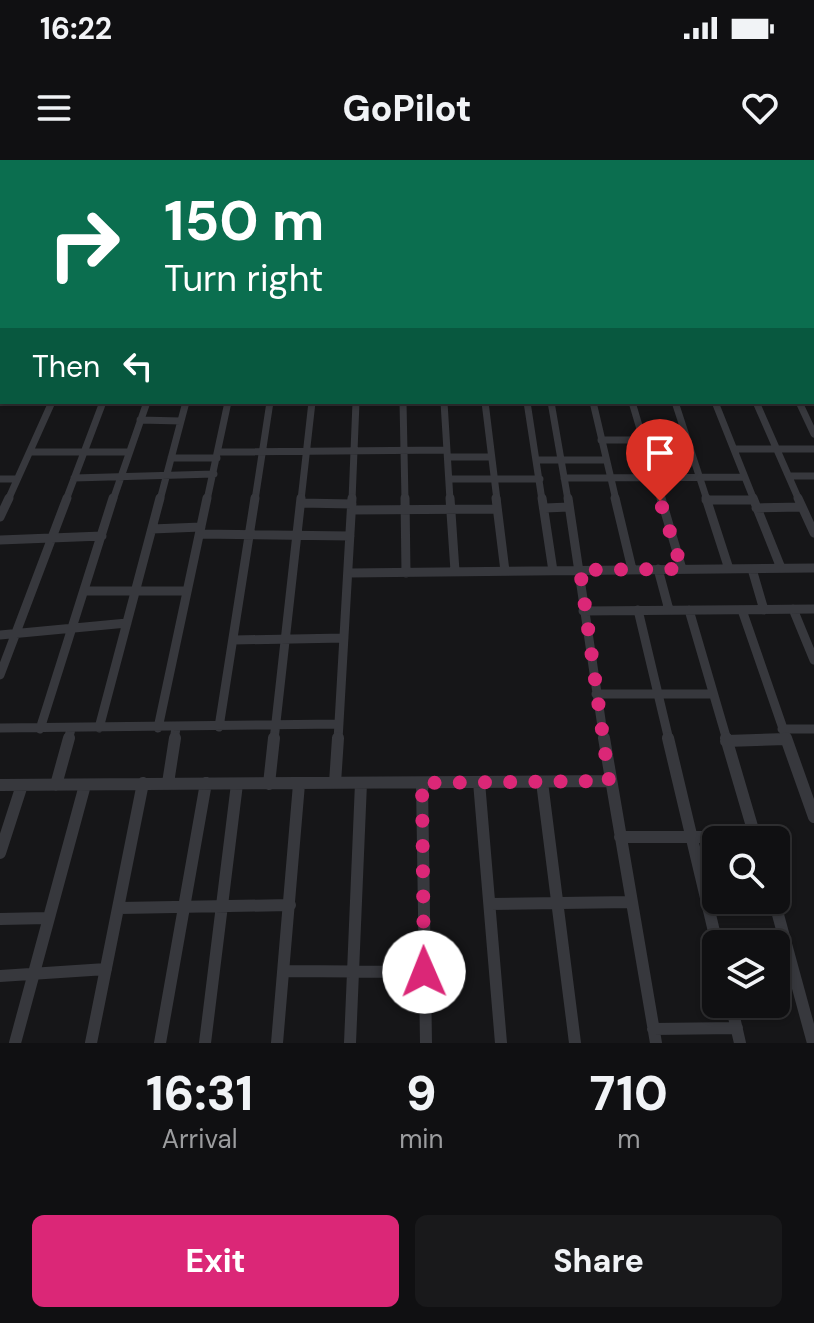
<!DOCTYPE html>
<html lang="en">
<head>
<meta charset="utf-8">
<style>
  body { margin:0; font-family:"DM Sans",sans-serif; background:#19191b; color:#f1f3f6; height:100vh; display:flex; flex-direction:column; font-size:30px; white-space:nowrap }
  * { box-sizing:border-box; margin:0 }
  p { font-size:26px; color:#9c9d9f }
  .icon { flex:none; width:44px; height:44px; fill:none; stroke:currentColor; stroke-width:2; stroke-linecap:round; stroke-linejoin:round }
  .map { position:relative; height:883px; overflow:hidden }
  .details { display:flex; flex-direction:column; background:#101012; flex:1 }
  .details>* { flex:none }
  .banner { position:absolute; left:0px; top:0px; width:814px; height:244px; box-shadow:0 2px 6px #0004,0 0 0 2px #303032; background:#0b6e4f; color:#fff; overflow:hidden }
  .controls { position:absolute; left:702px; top:666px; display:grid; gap:16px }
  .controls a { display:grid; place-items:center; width:88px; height:88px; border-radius:12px; background:#101012; box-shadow:0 2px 6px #0004,0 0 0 2px #303032; font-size:40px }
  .pin { position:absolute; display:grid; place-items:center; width:68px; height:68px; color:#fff; margin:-82px -34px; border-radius:50% 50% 50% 0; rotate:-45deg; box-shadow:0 0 8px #0007 }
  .pin .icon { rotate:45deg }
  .me { position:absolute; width:88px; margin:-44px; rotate:359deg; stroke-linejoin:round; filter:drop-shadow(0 0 6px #0008) }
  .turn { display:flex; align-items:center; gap:28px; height:168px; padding:0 32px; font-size:36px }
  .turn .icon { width:104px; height:104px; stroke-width:2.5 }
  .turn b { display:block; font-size:56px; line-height:68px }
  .then { display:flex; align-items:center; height:76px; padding:0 32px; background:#0003; gap:16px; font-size:30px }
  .eta { display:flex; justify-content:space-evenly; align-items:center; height:136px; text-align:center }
  .eta b { font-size:48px; font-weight:800; line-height:56px }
  .button { display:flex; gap:16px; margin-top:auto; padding:16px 32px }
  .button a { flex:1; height:92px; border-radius:12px; background:#db2777; color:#fff; font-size:32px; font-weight:800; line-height:92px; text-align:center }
  .button a+a { background:#19191b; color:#f1f3f6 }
  .status { display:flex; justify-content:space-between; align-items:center; height:56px; padding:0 40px; background:#101012; direction:ltr }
  .status svg { height:22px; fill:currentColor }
  header { display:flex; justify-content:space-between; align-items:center; height:104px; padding:0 32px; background:#101012; font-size:36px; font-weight:800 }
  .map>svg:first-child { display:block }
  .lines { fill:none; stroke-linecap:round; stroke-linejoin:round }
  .minor-far3 { stroke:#37383d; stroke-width:6 }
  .minor-far2 { stroke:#37383d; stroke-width:7 }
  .minor-far1 { stroke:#37383d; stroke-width:9 }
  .minor { stroke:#37383d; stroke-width:12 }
  .route { stroke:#db2777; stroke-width:14; stroke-dasharray:0 25.2 }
</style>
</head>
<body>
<div class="status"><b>16:22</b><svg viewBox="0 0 49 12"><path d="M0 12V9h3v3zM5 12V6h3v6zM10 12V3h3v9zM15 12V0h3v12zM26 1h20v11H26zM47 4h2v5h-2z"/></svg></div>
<header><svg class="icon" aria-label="menu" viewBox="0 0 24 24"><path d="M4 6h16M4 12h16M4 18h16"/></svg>GoPilot<svg class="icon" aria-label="heart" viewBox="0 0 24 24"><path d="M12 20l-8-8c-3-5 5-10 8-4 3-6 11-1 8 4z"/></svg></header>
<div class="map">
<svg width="814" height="883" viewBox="0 0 814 883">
  <rect width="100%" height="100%" fill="#161618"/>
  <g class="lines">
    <path class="minor-far3" d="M344 0 349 2
      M769 0H784
      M176 2 180 0
      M812 19 814 22
      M0 52 2 49
      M812 63 814 66
      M0 106 2 103
      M812 145 814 149"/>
    <path class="minor-far2" d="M0 168 2 164
      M403 242 405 340
      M444 242 450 340
      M485 242 497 340
      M527 242 542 340
      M551 242 568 340
      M593 242 616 340
      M632 242 661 340
      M675 242 707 340
      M715 242 754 340
      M756 242 799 340
      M799 242 814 274
      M140 260 181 261
      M601 280H642
      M734 289H814
      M30 292H128
      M218 292 447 290
      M448 297H491
      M171 298H217
      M537 300H606
      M789 316H814
      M74 318 214 314
      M564 318 744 317
      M0 319H17
      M449 319H540
      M8 340 52 242
      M66 340 103 242
      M113 340 147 242
      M160 340 186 242
      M207 340 228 242
      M255 340 270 242
      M301 340 312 242
      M352 340 356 242"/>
    <path class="minor-far1" d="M405 338 406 413
      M450 338 455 411
      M496 338 505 411
      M542 338 553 411
      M568 338 604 580
      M615 338 632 409
      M661 338 682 409
      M706 338 729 409
      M753 338 781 408
      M798 338 814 373
      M706 340H753
      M301 343 352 344
      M545 348 569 347
      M756 348 802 347
      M352 350 496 349
      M0 357 9 338
      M152 369 201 367
      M200 374 350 376
      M0 380 102 376
      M658 409 669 450
      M752 409 764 450
      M349 413 814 408
      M86 431H186
      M793 449 814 500
      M638 450 669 580
      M689 450 727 580
      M742 450 787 580
      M583 451 814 449
      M0 475 127 463
      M234 480 344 478
      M0 515 67 338
      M596 534H712
      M219 567 255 338
      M0 568 338 564
      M99 568 160 338
      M158 568 207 338
      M40 569 113 338
      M782 569H814
      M68 580 71 569
      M174 580 176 568
      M274 580 301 338
      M338 580 352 338
      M764 580 786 579"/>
    <path class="minor" d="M604 578 656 883
      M668 578 717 784
      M726 578 756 680
      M786 578 814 657
      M726 581 786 579
      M479 622 501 883
      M542 622 575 883
      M168 623 175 578
      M335 623 338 578
      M422 623 426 883
      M269 624 274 578
      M0 625 609 621
      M56 625 69 578
      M620 677H755
      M0 693 22 625
      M774 740 813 883
      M490 744 631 742
      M120 748 290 745
      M0 759 48 758
      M285 811 424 812
      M0 816 106 809
      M731 844 740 883
      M653 869 737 868
      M15 883 85 625
      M91 883 143 623
      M160 883 206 623
      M205 883 237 624
      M277 883 299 624
      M350 883 361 623"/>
  </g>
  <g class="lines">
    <path class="route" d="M424 812 422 623 609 621 580 410 682 409 660 341"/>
  </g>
</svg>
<div class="controls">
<a><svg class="icon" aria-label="search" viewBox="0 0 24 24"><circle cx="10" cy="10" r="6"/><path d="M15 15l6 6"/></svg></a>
<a><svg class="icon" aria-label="layers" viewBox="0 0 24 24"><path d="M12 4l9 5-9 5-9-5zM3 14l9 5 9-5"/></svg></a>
</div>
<div class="pin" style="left:660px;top:341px;background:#d93025"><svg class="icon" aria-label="arrive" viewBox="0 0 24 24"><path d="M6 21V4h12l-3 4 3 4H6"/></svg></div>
<svg class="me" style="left:424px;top:812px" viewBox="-20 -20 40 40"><circle r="19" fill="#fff"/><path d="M0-13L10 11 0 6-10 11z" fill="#db2777"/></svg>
<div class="banner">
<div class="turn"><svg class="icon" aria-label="right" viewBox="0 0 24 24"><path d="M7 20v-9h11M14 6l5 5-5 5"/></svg><div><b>150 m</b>Turn right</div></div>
<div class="then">Then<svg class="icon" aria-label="left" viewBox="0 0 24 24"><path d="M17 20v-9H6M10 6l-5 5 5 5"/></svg></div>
</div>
</div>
<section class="details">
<div class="eta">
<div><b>16:31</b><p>Arrival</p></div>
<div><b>9</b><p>min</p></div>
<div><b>710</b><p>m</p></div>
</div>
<div class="button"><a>Exit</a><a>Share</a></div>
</section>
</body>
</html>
